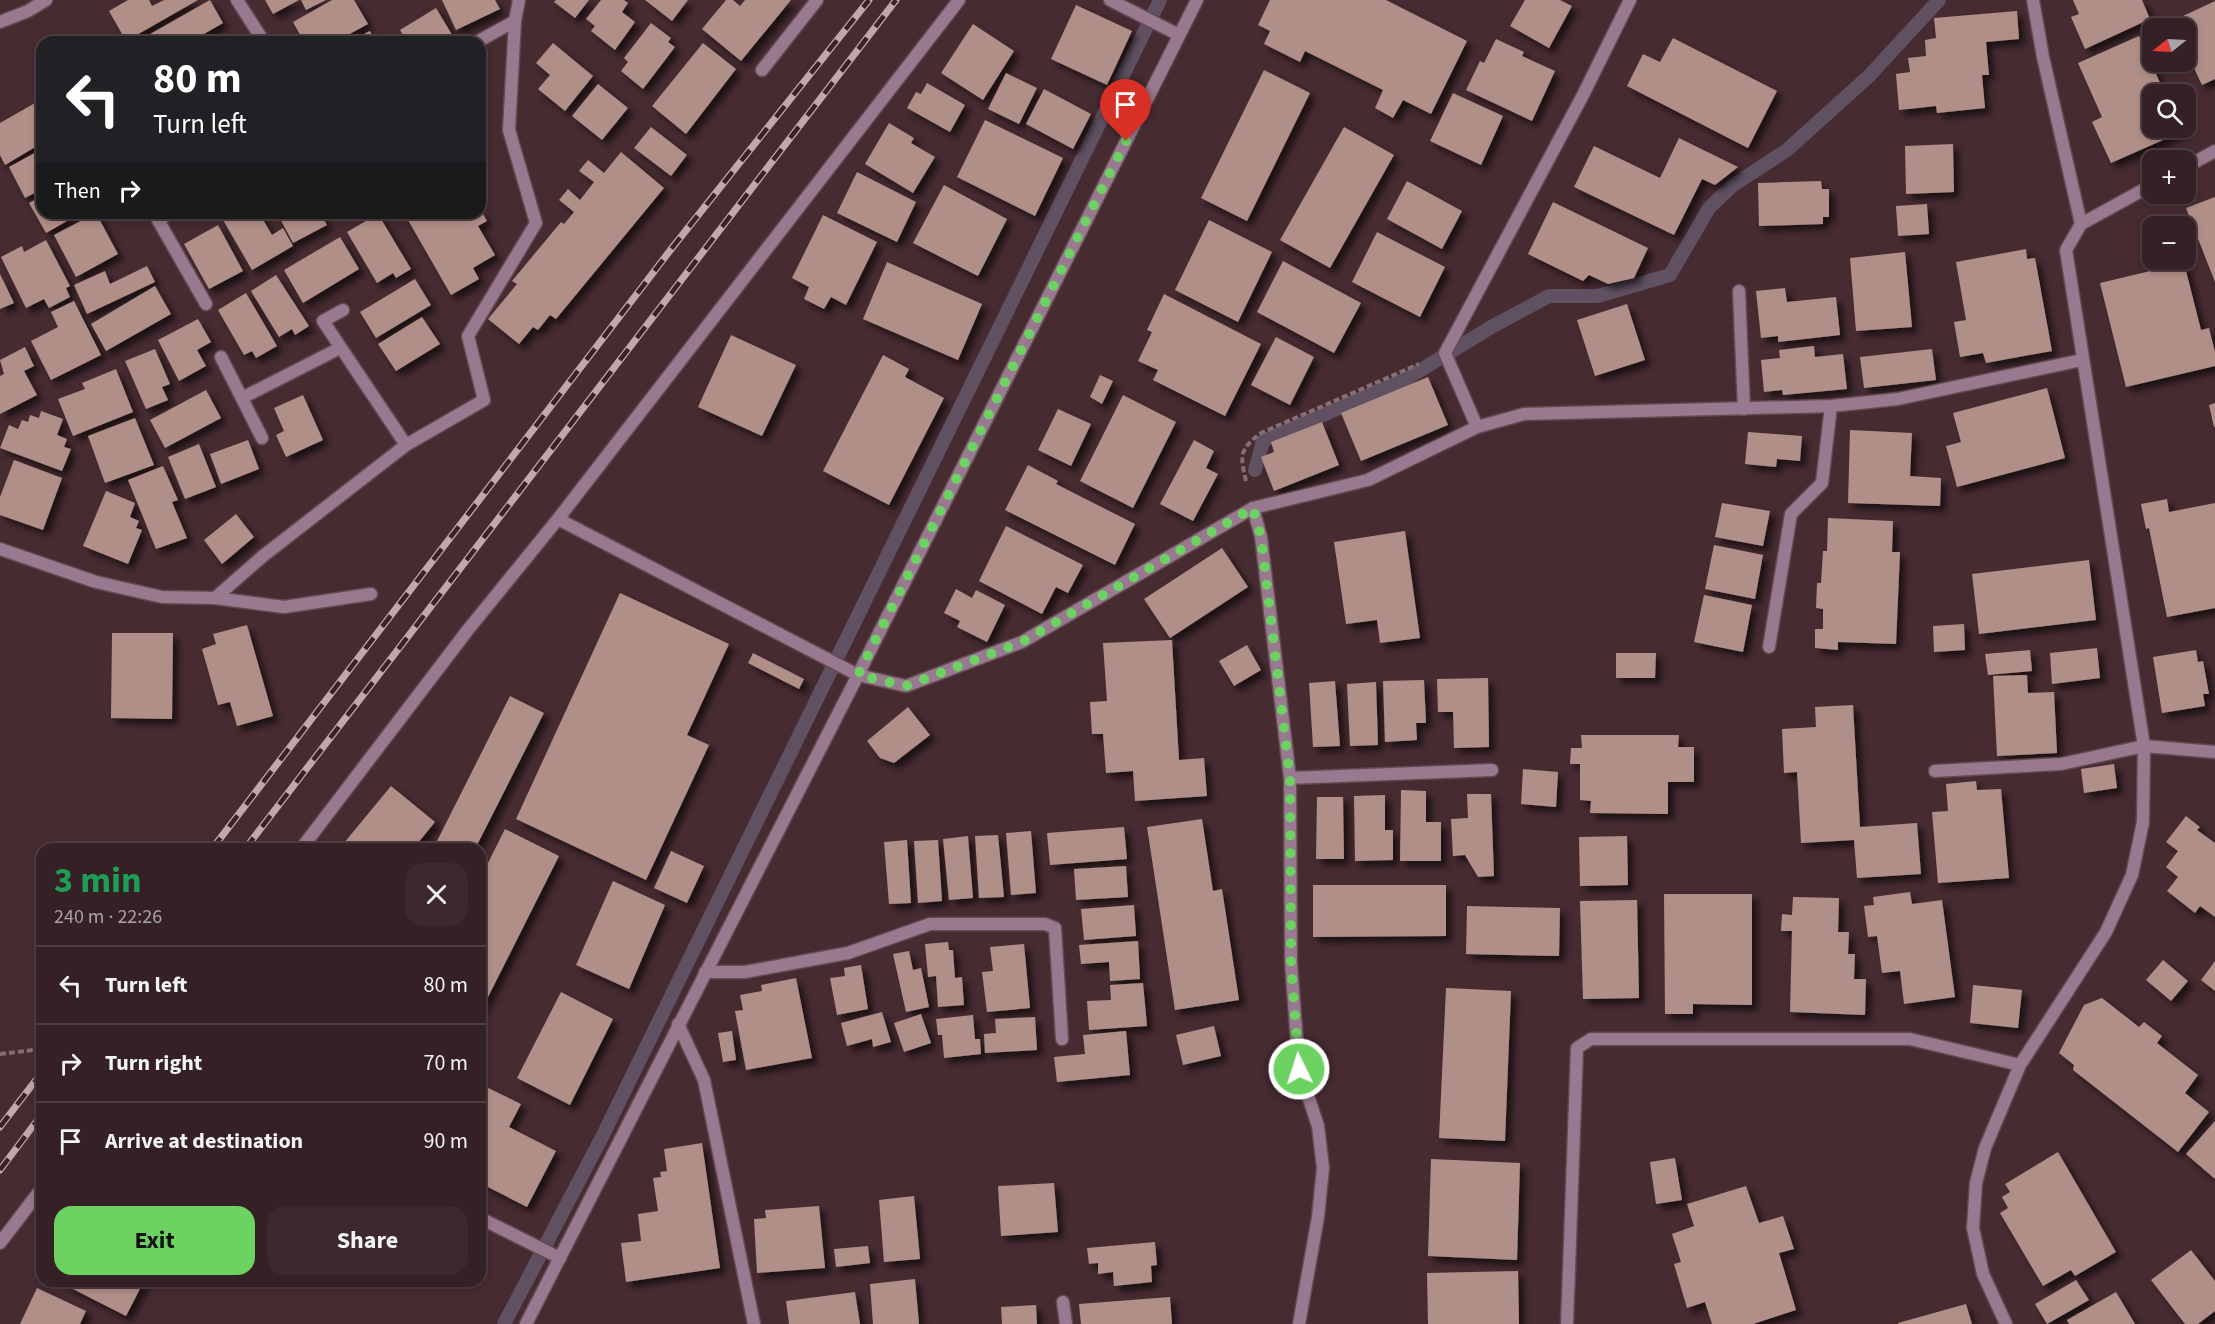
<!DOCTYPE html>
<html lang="en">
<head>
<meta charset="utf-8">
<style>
  body { margin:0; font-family:"Source Sans 3",sans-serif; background:#3c282d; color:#f1f3f6; height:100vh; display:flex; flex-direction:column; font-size:22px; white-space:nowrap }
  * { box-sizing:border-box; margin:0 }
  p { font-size:20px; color:#a9a3a7 }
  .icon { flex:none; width:33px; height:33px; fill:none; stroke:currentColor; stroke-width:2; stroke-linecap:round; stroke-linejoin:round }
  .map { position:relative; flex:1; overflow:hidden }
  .side { position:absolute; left:36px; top:843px; width:450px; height:444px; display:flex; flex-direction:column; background:#342025; border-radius:18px; box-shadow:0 3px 9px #0003,0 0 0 2px #4e3e42 }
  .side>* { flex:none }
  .top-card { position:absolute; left:36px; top:36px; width:450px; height:183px; border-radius:18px; box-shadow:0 3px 9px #0003,0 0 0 2px #4e3e42; background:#202124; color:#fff; overflow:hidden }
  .needle { width:39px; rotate:252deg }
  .controls { position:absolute; left:2142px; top:18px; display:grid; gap:12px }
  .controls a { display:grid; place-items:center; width:54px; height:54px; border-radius:12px; background:#342025; box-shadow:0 3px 9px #0003,0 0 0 2px #4e3e42; font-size:30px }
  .pin { position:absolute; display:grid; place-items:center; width:51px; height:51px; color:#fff; margin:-62px -26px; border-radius:50% 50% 50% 0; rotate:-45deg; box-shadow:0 0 6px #0007 }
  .pin .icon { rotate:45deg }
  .me { position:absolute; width:66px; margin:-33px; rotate:356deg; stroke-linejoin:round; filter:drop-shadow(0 0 4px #0008) }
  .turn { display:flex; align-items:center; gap:21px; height:126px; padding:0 18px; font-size:27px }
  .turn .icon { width:78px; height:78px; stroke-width:2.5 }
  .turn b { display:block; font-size:42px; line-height:51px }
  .then { display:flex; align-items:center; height:57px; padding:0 18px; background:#0003; gap:12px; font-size:22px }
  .round { display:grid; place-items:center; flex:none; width:63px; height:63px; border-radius:18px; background:#3c282d }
  .summary { display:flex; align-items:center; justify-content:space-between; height:102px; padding:0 18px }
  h1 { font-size:36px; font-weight:700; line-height:45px; color:#1e9e55 }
  .button { display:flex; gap:12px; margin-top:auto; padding:12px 18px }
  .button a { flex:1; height:69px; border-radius:18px; background:#6cd362; color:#111; font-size:24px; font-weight:700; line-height:69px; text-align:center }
  .button a+a { background:#3c282d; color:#f1f3f6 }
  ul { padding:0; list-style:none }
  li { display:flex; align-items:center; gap:18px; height:78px; padding:0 18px; border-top:2px solid #4e3e42 }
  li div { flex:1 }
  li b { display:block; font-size:22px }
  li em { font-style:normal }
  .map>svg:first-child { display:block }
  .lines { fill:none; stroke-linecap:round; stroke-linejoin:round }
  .stream { stroke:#605162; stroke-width:14 }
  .building { fill:#b08f88; filter:url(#shadow) }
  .service-casing { stroke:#62494e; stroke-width:15 }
  .minor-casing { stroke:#62494e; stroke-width:15 }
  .tertiary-casing { stroke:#62494e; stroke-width:15 }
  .path { stroke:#866e73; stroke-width:4; stroke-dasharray:6 3; stroke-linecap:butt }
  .service { stroke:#98798f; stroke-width:12 }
  .minor { stroke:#98798f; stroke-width:12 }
  .tertiary { stroke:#98798f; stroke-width:12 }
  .rail-casing { stroke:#bea9ad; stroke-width:7 }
  .rail { stroke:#3b2127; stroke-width:4.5; stroke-dasharray:14; stroke-linecap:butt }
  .route { stroke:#6cd362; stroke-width:10; stroke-dasharray:0 18 }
</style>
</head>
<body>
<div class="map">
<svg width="2215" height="1324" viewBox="0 0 2215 1324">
  <defs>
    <filter id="shadow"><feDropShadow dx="5.5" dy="5.5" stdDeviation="3" flood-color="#0009"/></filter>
  </defs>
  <rect width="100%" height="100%" fill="#462b31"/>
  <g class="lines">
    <path class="stream" d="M1255 470 1263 441 1406 379 1493 326 1549 296H1598L1670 275 1709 208 1732 186 1787 150 1869 76 1939 0
      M504 1324 601 1139 1160 0"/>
  </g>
  <path class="building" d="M128 0H149L152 6 164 0H198L126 41 109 11Z
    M210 0 223 23 197 38 199 42H147L145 37Z
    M265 0H299L273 14Z
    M301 0H326L306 10Z
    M332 0H354L368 24 335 42H304L293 22Z
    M442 0H495L500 9 456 30Z
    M556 0H589L575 18 554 2Z
    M601 0H624L628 3 622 12 635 22 615 50 591 31 595 26 586 19Z
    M645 0H688L672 21Z
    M726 0H733L740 6 745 0H791L741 61 702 29Z
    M1270 0H1386L1467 41 1431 114 1403 100 1393 118 1375 108 1383 90 1305 51 1300 62 1264 44 1270 31 1258 25Z
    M1525 0H1560L1572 6 1549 48 1510 26Z
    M2073 0H2142L2150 19 2085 49 2071 17 2079 14Z
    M2215 1V79L2202 85 2186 51 2195 47 2181 17Z
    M1076 5 1132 31 1107 85 1051 59Z
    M436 8 454 38 447 42H407L400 30Z
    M2017 11 2019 39 1986 42 1989 75H1982L1985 108 1937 113 1936 106 1899 110 1896 74 1910 72 1908 58 1926 56 1925 40 1936 38 1934 18Z
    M651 23 671 38 668 42 675 47 643 89 621 71 628 62 624 58Z
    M973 24 1014 51 983 100 941 73Z
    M370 31 375 42H348Z
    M2139 36 2165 94H2152V128H2179L2181 132 2111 163 2092 122 2102 117 2078 63Z
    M1673 38 1777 91 1748 148 1627 86 1643 54 1660 62Z
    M1496 39 1524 52 1522 56 1555 71 1532 121 1466 90 1480 61 1484 63Z
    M553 43 593 76 565 111 538 89 550 75 536 63Z
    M703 43 736 69 686 134 652 106Z
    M1264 70 1310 93 1247 221 1201 198Z
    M1006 73 1037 88 1019 124 988 109Z
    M927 83 965 105 950 132 907 108 916 92 921 94Z
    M598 84 628 108 602 140 572 116Z
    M1044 89 1091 114 1073 149 1026 124Z
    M1453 93 1503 116 1481 165 1430 141Z
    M42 99V143L5 165 0 155V123Z
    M985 120 1063 158 1035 216 957 177Z
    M889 123 914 138 911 143 935 157 913 193 865 164Z
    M651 127 687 155 671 176 634 148Z
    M1344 127 1394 155 1330 268 1280 240Z
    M1679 138 1738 167 1715 185 1702 179 1674 235 1574 187 1594 146 1660 178Z
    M1953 144 1954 192 1906 194 1905 146Z
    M42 149V189L25 198 9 167Z
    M621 152 664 188 556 319 550 315 538 330 533 327 519 344 488 319 517 284 512 281 561 222 564 224 574 212 559 200 568 189 580 200 594 182 579 171 588 160 604 173Z
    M857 172 916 202 897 242 837 213Z
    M1407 181 1462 211 1442 249 1387 219Z
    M1821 181 1822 189H1829V217H1823V224L1759 226 1758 183Z
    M944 185 1007 219 978 276 913 243Z
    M42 196V213H81L46 233 29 203Z
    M2215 197V282L2186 208Z
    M1553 202 1648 248 1634 278 1608 284 1589 275 1583 281 1528 254Z
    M1927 204 1929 234 1898 236 1896 206Z
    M480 209 487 221 478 226 495 255 473 268 479 279 451 295 404 213H480Z
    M96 213 118 254 76 277 54 235Z
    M219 213H259L272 235 283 228 293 246 252 270Z
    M277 213H320L327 225 293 243Z
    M378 214 411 269 396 278 393 273 377 283 347 232Z
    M823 215 877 242 846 305 831 297 824 309 804 299 809 287 792 278Z
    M1209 220 1272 252 1238 322 1175 290Z
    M218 225 243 271 209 289 184 244Z
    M1377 232 1445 267 1420 317 1352 282Z
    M340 237 359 269 303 303 284 270Z
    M46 240 70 286 66 288 70 297 49 308 44 299 26 308 1 257 22 246 24 252Z
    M2026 249 2027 259 2035 258 2052 351 1986 363 1983 353 1960 357 1954 322 1966 320 1956 262Z
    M1905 252 1912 327 1856 331 1850 258Z
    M1283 261 1361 303 1334 353 1257 312Z
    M887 262 982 304 958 360 863 319Z
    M2184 263 2201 330 2209 328 2215 352V366L2126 387 2100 283Z
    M147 266 155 282 87 314 74 285 105 271 110 284Z
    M0 274 14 303 0 309Z
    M276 275 309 326 295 335 292 329 279 337 251 291Z
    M415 279 431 305 376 338 360 312Z
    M155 286 171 314 106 351 91 324Z
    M1785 288 1787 302 1836 297 1840 335 1778 342V336L1761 338 1756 291Z
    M246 293 277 346 256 358 252 351 244 355 218 310Z
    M1164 294 1261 344 1225 416 1153 380 1158 370 1138 361 1152 332 1147 330Z
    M74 301 101 355 51 380 31 341 58 327 51 312Z
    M1627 304 1645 360 1595 376 1577 320Z
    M422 317 440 344 396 371 378 344Z
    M198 319 211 342 197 350 206 366 179 381 158 340Z
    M731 335 796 365 762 436 698 407Z
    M1276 337 1314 357 1290 405 1251 385Z
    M1814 346 1815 357 1843 354 1847 389 1783 395 1782 390 1764 392 1761 360 1780 358 1779 350Z
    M25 347 34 366 24 371 37 395 0 414V376L4 374 0 360Z
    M155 349 170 384 162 387 168 400 146 409 125 361Z
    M1932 349 1936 380 1864 388 1860 357Z
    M883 355 909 369 905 377 944 398 889 505 823 471Z
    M116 369 133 412 73 436 58 399 85 389 82 383Z
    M1100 375 1113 381 1102 404 1090 397Z
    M1428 377 1448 425 1361 461 1341 413Z
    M2047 388 2065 458 1957 487 1946 446 1961 442 1953 413Z
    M206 390 221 418 165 448 150 420Z
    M303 395 323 440 286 457 276 435 284 431 274 408Z
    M1123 395 1176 422 1133 508 1080 481Z
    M2215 403V427H2214L2209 405Z
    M1058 409 1091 424 1071 466 1038 450Z
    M41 411 63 419 57 435 67 439 64 447 71 449 62 471 0 448 9 425 18 429 22 420 28 422 30 415 39 418Z
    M135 418 154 465 105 483 88 436Z
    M1322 422 1339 465 1274 491 1261 457 1274 452 1271 442Z
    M1850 430 1912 433 1910 476 1941 478 1940 506 1848 503Z
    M1748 432 1802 436 1800 461 1777 459 1776 467 1745 464Z
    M248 440 259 469 221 484 210 454Z
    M1194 440 1214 451 1206 468 1218 474 1193 521 1160 504Z
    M199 444 216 487 185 499 168 457Z
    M14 460 62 478 43 530 0 515V497Z
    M1028 465 1058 481 1056 484 1135 524 1115 565 1005 510Z
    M163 466 178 500 172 502 187 538 156 549 128 480Z
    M106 491 135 503 130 517 139 521 136 528 142 530 128 564 83 546Z
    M2167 499 2169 512 2215 503V608L2167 617 2149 528 2146 529 2141 504Z
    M1722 503 1770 511 1763 546 1715 537Z
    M236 514 254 537 222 564 204 540Z
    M1828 518 1893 521 1892 552H1900L1896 644 1838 642V650L1815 648V629H1823V609L1816 608 1817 583H1821L1823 551H1827Z
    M1006 526 1083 565 1068 593 1056 587 1042 614 979 581Z
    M1405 531 1420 638 1380 643 1377 620 1346 624 1334 542Z
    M1714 545 1763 555 1755 599 1705 589Z
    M1222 548 1248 587 1170 638 1144 599Z
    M2089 560 2096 620 1979 634 1972 574Z
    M956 589 972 598 976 590 1005 605 987 642 957 627 960 621 944 613Z
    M620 593 729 644 687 735 709 745 646 880 516 819Z
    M1704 595 1752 605 1743 652 1694 642Z
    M1964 624 1965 650 1934 652 1933 626Z
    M247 625 273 716 237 726 230 702 218 705 202 649 216 644 213 634Z
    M112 633H173L172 719 111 718Z
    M1172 640 1179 760 1204 758 1207 796 1135 801 1133 771 1106 773 1103 734H1092L1090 702 1107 701 1103 643Z
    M1247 645 1261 670 1234 686 1219 661Z
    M2097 648 2100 678 2052 684 2050 653Z
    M2030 650 2032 671 1988 675 1985 654Z
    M2196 650 2198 662 2203 661 2209 694H2203L2205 706 2162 713 2153 657Z
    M753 653 804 679 799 689 748 663Z
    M1616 653H1656L1655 678H1616Z
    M2027 675 2028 693 2054 692 2057 753 1997 756 1993 676Z
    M1488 678 1489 747 1454 748 1453 712H1438L1437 679Z
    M1424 680 1426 723H1416L1417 740 1385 742 1383 681Z
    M1335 681 1340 746 1313 747 1309 683Z
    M1376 682 1378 745 1350 746 1347 684Z
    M510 696 544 713 475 849H433Z
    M1853 705 1860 827 1917 823 1921 874 1857 878 1854 840 1801 843 1797 772 1784 773 1782 729 1816 727 1815 707Z
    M908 707 930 735 894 763 880 758 867 741Z
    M1581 735H1679L1678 747H1694V782H1668V814L1590 813 1591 801 1580 800V764H1570L1571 748H1582Z
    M2114 764 2117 788 2084 793 2081 769Z
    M1523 769 1558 772 1556 807 1521 804Z
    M1976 781 1977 790 2001 789 2009 878 1938 883 1932 812 1948 811 1946 784Z
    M391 786 435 822 413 849H339Z
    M1401 790 1426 791V822H1441V861H1400Z
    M1467 794H1491L1494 876 1478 877 1465 855 1453 856 1451 819 1468 818Z
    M1385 795V830H1393V860L1355 861 1354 796Z
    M1317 797H1343L1344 859H1316Z
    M2186 816 2200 827 2197 830 2215 843V917L2200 906 2195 913 2167 891 2178 877 2166 867 2178 851 2166 842Z
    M1202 819 1213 891 1222 889 1239 1000 1175 1010 1147 827Z
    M1124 827 1127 859 1050 865 1047 833Z
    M505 829 559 856 480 1013V879Z
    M1031 831 1036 893 1011 895 1006 833Z
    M998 835 1004 897 979 898 975 836Z
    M968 836 973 898 949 900 943 839Z
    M1627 836 1628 885 1580 886 1579 837Z
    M907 840 911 903 889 904 884 842Z
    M938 840 942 901 918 903 914 841Z
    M671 851 704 866 687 903 654 888Z
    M1126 866 1128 897 1076 900 1074 869Z
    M613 881 665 905 629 989 576 965Z
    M1313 885H1446V936L1313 937Z
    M1910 892 1912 904 1942 900 1955 997 1904 1004 1900 971 1882 973 1877 936 1868 937 1864 906 1874 905 1873 897Z
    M1664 894H1752V1005L1693 1004V1014H1665Z
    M1793 897 1839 898 1838 932H1849L1848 954H1855L1854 979H1866L1865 1015 1790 1012 1792 931H1781L1782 914 1792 915Z
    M1637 900 1639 998 1583 999 1580 901Z
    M1134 905 1136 936 1084 940 1081 909Z
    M1467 906 1560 908 1559 956 1466 954Z
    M1138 941 1140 979 1110 981 1109 962 1081 964 1079 945Z
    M948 942 949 950H953L955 978 962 977 964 1005 938 1007 936 976 928 977 925 944Z
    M1024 944 1030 1008 987 1012 982 972 993 971 990 947Z
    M909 951 913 970 921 968 929 1007 906 1012 893 954Z
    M2163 960 2188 981 2171 1001 2146 980Z
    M2215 961V991L2201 980Z
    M861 965 868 1009 837 1015 830 978 845 976 844 968Z
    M796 978 812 1058 746 1070 735 1011 743 1010 740 995 762 991 761 985Z
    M1143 983 1147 1026 1089 1030 1087 1001 1111 1000 1110 985Z
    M1973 985 2022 990 2018 1028 1970 1023Z
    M1446 988 1511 991 1505 1141 1439 1138Z
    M561 992 613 1019 570 1105 517 1078Z
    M2102 998 2139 1027 2144 1022 2162 1036 2157 1043 2198 1075 2185 1093 2209 1112 2178 1152 2073 1070 2074 1065 2059 1053 2084 1005Z
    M882 1012 891 1042 873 1047 872 1039 847 1046 841 1023Z
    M921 1014 931 1043 904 1052 894 1023Z
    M973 1015 975 1039H980L981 1054 944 1058 942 1035H938L936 1019Z
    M1035 1017 1037 1050 985 1053 984 1034 996 1033 995 1019Z
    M1214 1026 1221 1056 1183 1065 1176 1035Z
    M732 1031 736 1060 723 1062 718 1033Z
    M1126 1031 1130 1075 1057 1082 1054 1057 1085 1054 1083 1035Z
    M480 1084 521 1104 509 1127 556 1151 527 1207 480 1183Z
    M2215 1121V1179L2186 1154Z
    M702 1143 720 1268 626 1282 621 1243 641 1241 638 1214 658 1211 653 1178 661 1177 660 1172 667 1171 664 1149Z
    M2058 1152 2116 1252 2075 1276 2071 1270 2043 1286 2000 1213 2008 1208 2002 1197 2010 1192 2005 1184Z
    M1675 1158 1682 1200 1656 1204 1650 1162Z
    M1431 1159 1520 1163 1517 1260 1428 1256Z
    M1054 1183 1058 1232 1001 1236 998 1186Z
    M1746 1186 1759 1223 1783 1216 1794 1249 1779 1253 1796 1310 1753 1324H1712L1705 1302 1687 1308 1674 1264 1681 1262 1672 1234 1694 1226 1687 1204Z
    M914 1196 920 1259 884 1262 879 1200Z
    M819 1206 825 1268 757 1273 754 1219 766 1218 765 1210Z
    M1155 1242 1157 1265 1151 1266 1152 1282 1114 1286 1113 1272 1098 1274V1263L1089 1264 1087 1248Z
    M868 1246 870 1263 836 1267 834 1249Z
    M2191 1250 2215 1281V1311L2198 1324H2185L2151 1280Z
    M1518 1271 1519 1324H1428L1427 1273Z
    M915 1279 919 1324H873L870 1284Z
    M2076 1280 2089 1300 2047 1324 2035 1304Z
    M65 1281H144L126 1316 63 1284Z
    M37 1288 86 1311 80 1324H20Z
    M855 1292 860 1324H789L786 1301Z
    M2116 1292 2135 1324H2069L2067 1320Z
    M1170 1297 1172 1324H1081L1079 1304Z
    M1966 1304 1972 1324H1899L1898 1323Z
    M1036 1305 1037 1324H1002L1001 1307Z"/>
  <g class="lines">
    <defs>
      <path id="service" d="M2033 0 2043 57 2081 224
        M1739 291 1744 409
        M1253 508 1368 480 1477 427 1524 414 1831 406 1898 399 2082 360
        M0 549 96 582 162 597 215 598 284 607 371 594
        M1769 647 1791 514 1822 483 1831 406
        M1935 771 2061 764 2144 746
        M1290 778 1492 770
        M705 972H745L848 953 930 924H1045L1055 928 1062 1039
        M678 1024 704 1080 754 1324
        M1063 1302 1066 1324"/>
      <path id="minor" d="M237 0 264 42
        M1110 0 1179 35
        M0 22 28 11 46 0
        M477 42 515 21
        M762 70 817 0
        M2186 167 2215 151
        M154 213 206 304
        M158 220 170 213
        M343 310 323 321 406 445
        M221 357 262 438
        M242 398 340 348
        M1477 427 1445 353 1583 95 1630 0
        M558 519 858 675 906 686 1022 642 1253 508 1261 537 1290 778 1291 963 1299 1069 1318 1126 1323 1168 1318 1217 1299 1324
        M215 598 263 556 406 445 484 400 468 336 536 223 509 130 515 21 519 0
        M2144 746 2215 752
        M301 849 467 631 558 519 959 0
        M480 1218 560 1258
        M0 1243 42 1188
        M1567 1324 1577 1048 1591 1039H1910L2020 1065
        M2006 1324 1983 1274 1973 1228 1976 1183 1985 1148 2020 1065 2106 932 2132 875 2143 822 2144 746 2066 250 2081 224 2152 185"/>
      <path id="tertiary" d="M526 1324 858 675 1197 0"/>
    </defs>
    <use href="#service" class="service-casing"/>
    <use href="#minor" class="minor-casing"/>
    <use href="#tertiary" class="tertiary-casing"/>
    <path class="path" d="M1246 481C1240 455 1239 450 1261 433L1419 364
      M0 1054 42 1049"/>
    <use href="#service" class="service"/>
    <use href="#minor" class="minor"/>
    <use href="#tertiary" class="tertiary"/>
    <defs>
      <path id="rail" d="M212 849 672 248 869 0
        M245 849 896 0
        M0 1127 42 1072
        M0 1170 42 1114"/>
    </defs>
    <use href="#rail" class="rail-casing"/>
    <use href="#rail" class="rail"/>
  </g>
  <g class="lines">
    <path class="route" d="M1126 141 858 675 906 686 1022 642 1253 508 1261 537 1290 778 1291 963 1299 1069"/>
  </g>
</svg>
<div class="controls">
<a><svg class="needle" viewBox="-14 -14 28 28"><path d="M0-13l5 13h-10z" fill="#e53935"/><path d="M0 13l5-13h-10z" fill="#a9a3a7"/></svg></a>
<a><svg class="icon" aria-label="search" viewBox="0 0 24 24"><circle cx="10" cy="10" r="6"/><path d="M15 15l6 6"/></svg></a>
<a>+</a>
<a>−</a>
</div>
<div class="pin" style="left:1126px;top:141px;background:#d93025"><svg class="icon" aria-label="arrive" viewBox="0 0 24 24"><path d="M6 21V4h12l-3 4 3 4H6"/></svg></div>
<svg class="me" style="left:1299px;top:1069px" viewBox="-20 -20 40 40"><circle r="17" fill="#6cd362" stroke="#fff" stroke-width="3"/><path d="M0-11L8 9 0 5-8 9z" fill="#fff"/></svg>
<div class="top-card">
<div class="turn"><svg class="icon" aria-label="left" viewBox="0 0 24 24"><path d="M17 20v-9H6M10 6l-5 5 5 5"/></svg><div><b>80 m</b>Turn left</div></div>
<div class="then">Then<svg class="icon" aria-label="right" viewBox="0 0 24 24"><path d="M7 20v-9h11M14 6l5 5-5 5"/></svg></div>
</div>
<section class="side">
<div class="summary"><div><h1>3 min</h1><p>240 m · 22:26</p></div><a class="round"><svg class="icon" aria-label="close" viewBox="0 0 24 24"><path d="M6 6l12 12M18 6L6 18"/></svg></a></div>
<ul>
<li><svg class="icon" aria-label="left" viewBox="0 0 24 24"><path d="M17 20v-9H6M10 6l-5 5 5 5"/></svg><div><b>Turn left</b></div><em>80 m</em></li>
<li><svg class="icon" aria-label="right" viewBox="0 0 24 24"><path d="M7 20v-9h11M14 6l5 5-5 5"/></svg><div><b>Turn right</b></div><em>70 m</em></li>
<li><svg class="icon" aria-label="arrive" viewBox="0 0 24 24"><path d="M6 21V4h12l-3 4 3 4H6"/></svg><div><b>Arrive at destination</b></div><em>90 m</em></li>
</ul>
<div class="button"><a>Exit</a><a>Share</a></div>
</section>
</div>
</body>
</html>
